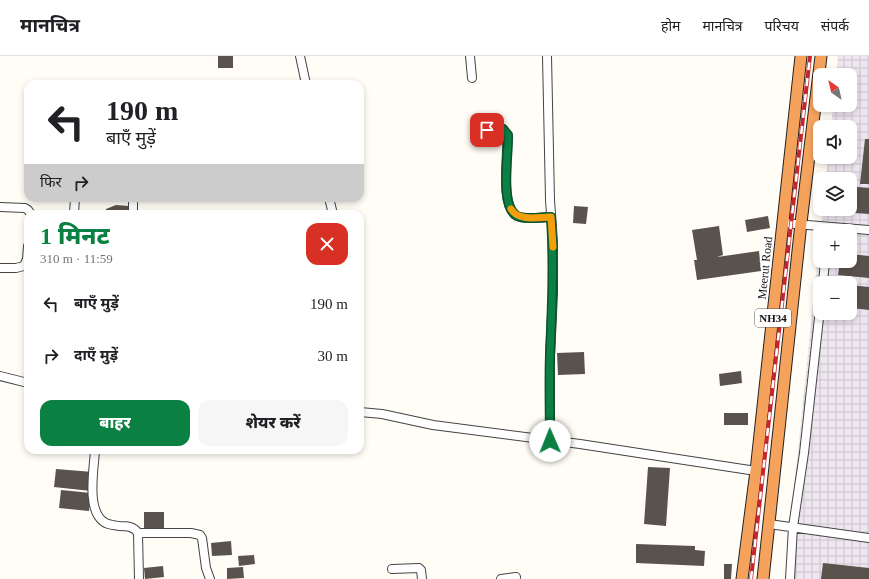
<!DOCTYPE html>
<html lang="hi">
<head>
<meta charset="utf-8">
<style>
  body { margin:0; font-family:"Times New Roman","Noto Sans Devanagari",serif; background:#f6f6f6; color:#202124; height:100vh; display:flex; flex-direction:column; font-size:15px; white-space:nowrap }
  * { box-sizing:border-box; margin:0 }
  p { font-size:13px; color:#757577 }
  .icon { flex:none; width:22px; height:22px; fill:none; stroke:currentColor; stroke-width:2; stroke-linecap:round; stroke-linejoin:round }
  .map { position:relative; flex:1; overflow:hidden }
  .details { position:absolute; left:24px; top:154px; width:340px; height:244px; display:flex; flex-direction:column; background:#fff; border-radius:12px; box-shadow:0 2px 6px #0003 }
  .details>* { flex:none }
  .banner { position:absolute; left:24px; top:24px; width:340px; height:122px; border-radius:12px; box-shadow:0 2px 6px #0003; background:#fff; color:#202124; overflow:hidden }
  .needle { width:26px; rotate:326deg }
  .tools { position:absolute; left:813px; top:12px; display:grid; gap:8px }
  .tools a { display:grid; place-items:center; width:44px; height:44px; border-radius:8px; background:#fff; box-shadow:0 2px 6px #0003; font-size:20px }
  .pin { position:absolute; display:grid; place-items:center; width:34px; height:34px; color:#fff; margin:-17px; border-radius:8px; box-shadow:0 2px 6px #0006 }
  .me { position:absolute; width:44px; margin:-22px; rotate:359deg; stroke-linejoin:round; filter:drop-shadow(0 0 3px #0008) }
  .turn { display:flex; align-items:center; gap:14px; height:84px; padding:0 16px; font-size:18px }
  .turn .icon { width:52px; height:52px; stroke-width:2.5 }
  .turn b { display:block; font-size:28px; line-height:34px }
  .then { display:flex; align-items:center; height:38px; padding:0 16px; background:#0003; gap:8px; font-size:15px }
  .round { display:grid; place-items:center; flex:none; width:42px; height:42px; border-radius:12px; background:#f6f6f6 }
  .head { display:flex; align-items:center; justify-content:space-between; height:68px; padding:0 16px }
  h1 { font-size:24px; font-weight:800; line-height:30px; color:#0b8043 }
  .button { display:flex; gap:8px; margin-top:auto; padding:8px 16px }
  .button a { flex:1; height:46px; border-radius:12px; background:#0b8043; color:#fff; font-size:16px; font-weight:800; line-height:46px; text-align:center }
  .button a+a { background:#f6f6f6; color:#202124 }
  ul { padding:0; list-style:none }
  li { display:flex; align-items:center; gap:12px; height:52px; padding:0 16px }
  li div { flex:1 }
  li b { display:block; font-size:15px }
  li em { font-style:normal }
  header { display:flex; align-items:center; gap:24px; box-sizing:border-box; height:56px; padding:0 20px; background:#fff; border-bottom:1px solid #e0e0e0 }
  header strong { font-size:19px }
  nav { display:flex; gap:22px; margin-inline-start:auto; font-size:14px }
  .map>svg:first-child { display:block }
  .industrial { fill:url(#industrial-grid); fill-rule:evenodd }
  .building { fill:#5a524d }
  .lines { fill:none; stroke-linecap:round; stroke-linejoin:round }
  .minor-casing { stroke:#444; stroke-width:10 }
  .highway-casing { stroke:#222; stroke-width:13 }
  .minor { stroke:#fff; stroke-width:8 }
  .highway { stroke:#f5a25d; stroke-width:11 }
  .rail-casing { stroke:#c4262e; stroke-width:4 }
  .rail { stroke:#fff; stroke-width:2.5; stroke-dasharray:8; stroke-linecap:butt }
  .route-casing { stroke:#07532c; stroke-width:10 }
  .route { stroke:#0b8043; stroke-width:7 }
  .slow { stroke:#f59e0b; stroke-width:7 }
  .labels { text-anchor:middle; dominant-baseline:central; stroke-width:4; stroke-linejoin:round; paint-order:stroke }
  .shield { fill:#fff; stroke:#585858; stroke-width:1 }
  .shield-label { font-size:11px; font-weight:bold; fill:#111 }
  .street-label { font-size:12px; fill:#111; stroke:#fff }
</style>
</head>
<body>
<header>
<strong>मानचित्र</strong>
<nav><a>होम</a><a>मानचित्र</a><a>परिचय</a><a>संपर्क</a></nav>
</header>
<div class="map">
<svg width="869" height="523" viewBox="0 0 869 523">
  <defs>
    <pattern id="industrial-grid" width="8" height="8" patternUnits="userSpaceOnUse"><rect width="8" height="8" fill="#eee6ef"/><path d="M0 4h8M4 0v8" fill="none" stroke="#cbc4cc"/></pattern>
  </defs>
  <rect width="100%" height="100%" fill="#fffdf5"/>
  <path class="industrial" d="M838 0H869V523H785L820 178V205H850V175H820L823 153H850V123H826L828 101H850V71H831L833 49H850V19H836ZM820 227H850V257H820Z"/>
  <path class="building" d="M218 0H233V12H218Z
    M865 83H869V128H860Z
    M857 131 869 132V158L855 157Z
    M116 149 129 150V158H106V153Z
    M574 150 588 151 586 168 573 167Z
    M768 160 770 172 747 176 745 164Z
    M719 170 723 199 717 201 759 195 761 215 697 224 694 204H697L692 174Z
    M850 198 869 200V222L838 219 840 205H850Z
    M850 229 869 231V254L851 252Z
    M584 296 585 318 558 319 557 297Z
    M741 315 742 327 720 330 719 318Z
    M724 357H748V369H724Z
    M648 411 670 412 666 470 644 468Z
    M56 413 93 416 91 435 54 431Z
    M61 434 91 437 89 455 59 452Z
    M144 456H164V474H144Z
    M231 485 232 499 212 500 211 487Z
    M636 488 695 490V494L705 495 704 510 636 507Z
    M254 499 255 508 239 510 238 500Z
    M823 507 869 512V523H821Z
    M724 508H732L731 523H724Z
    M163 510 164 521 145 523 144 512Z
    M243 511 244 522 227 523V512Z"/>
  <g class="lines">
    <defs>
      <path id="minor" d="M300 0 306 28
        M470 0 472 22
        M547 0 550 144 553 186V237L550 301V385
        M475 75 503 73 507 79C509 97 499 150 517 160 524 164 543 161 551 161
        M329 142 333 158
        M0 151 25 152 28 154 31 158
        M74 158 75 142
        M133 158V142
        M783 167 869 174
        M0 212H16L24 210 27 203 28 190
        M823 227 825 205
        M0 320 28 327
        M360 356 382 358 433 369 580 388 756 415
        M95 394C94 413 86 454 104 466 108 469 114 469 119 470 126 470 134 470 138 477L139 523
        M769 468 869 482
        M138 477H191L200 479 202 482 206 512 210 523
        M392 513 419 512 421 514 422 523
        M501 523 516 521
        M790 523 793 471 804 397 820 253"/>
      <path id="highway" d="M742 523 756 415 801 0
        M763 523 801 167 821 0"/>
    </defs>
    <use href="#minor" class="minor-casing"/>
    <use href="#highway" class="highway-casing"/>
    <use href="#minor" class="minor"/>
    <use href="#highway" class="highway"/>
    <defs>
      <path id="rail" d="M751 523 810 0"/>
    </defs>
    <use href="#rail" class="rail-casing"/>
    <use href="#rail" class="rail"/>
  </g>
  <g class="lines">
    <defs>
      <path id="route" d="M487 74 503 73 508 79C509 97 499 150 517 160 524 164 543 161 551 161 554 207 552 253 550 299 549 327 550 356 550 385"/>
    </defs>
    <use href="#route" class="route-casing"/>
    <use href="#route" class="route"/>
    <path class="slow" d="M511 153C519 166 538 161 551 161L553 191"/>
  </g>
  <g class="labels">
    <rect class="shield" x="755" y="253" width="36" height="18" rx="3"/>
    <g class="shield-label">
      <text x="773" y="262">NH34</text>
    </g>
    <g class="street-label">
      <text transform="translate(765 212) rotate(-84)">Meerut Road</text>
    </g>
  </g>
</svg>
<div class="tools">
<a><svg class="needle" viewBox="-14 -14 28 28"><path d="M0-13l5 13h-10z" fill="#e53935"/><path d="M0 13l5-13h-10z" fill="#757577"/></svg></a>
<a><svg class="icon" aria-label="sound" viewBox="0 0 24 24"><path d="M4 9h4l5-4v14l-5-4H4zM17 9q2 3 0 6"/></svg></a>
<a><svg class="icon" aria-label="layers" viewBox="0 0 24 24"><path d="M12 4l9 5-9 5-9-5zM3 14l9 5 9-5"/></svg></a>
<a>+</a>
<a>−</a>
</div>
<div class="pin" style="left:487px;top:74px;background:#d93025"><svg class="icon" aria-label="arrive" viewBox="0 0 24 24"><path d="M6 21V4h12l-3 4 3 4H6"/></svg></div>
<svg class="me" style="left:550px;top:385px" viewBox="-20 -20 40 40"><circle r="19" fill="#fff"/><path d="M0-13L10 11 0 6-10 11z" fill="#0b8043"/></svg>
<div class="banner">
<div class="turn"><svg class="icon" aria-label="left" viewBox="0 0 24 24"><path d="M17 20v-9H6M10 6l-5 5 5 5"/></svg><div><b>190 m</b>बाएँ मुड़ें</div></div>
<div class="then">फिर<svg class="icon" aria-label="right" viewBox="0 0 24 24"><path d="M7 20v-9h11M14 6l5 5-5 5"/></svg></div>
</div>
<section class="details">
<div class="head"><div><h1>1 मिनट</h1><p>310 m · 11:59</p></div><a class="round" style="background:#d93025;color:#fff"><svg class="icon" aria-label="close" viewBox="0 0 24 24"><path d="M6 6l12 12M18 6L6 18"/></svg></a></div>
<ul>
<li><svg class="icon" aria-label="left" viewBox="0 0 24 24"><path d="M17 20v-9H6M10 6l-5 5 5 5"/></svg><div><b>बाएँ मुड़ें</b></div><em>190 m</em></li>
<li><svg class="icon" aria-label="right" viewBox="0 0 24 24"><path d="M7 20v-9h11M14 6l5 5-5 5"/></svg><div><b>दाएँ मुड़ें</b></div><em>30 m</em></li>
</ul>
<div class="button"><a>बाहर</a><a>शेयर करें</a></div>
</section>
</div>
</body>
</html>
